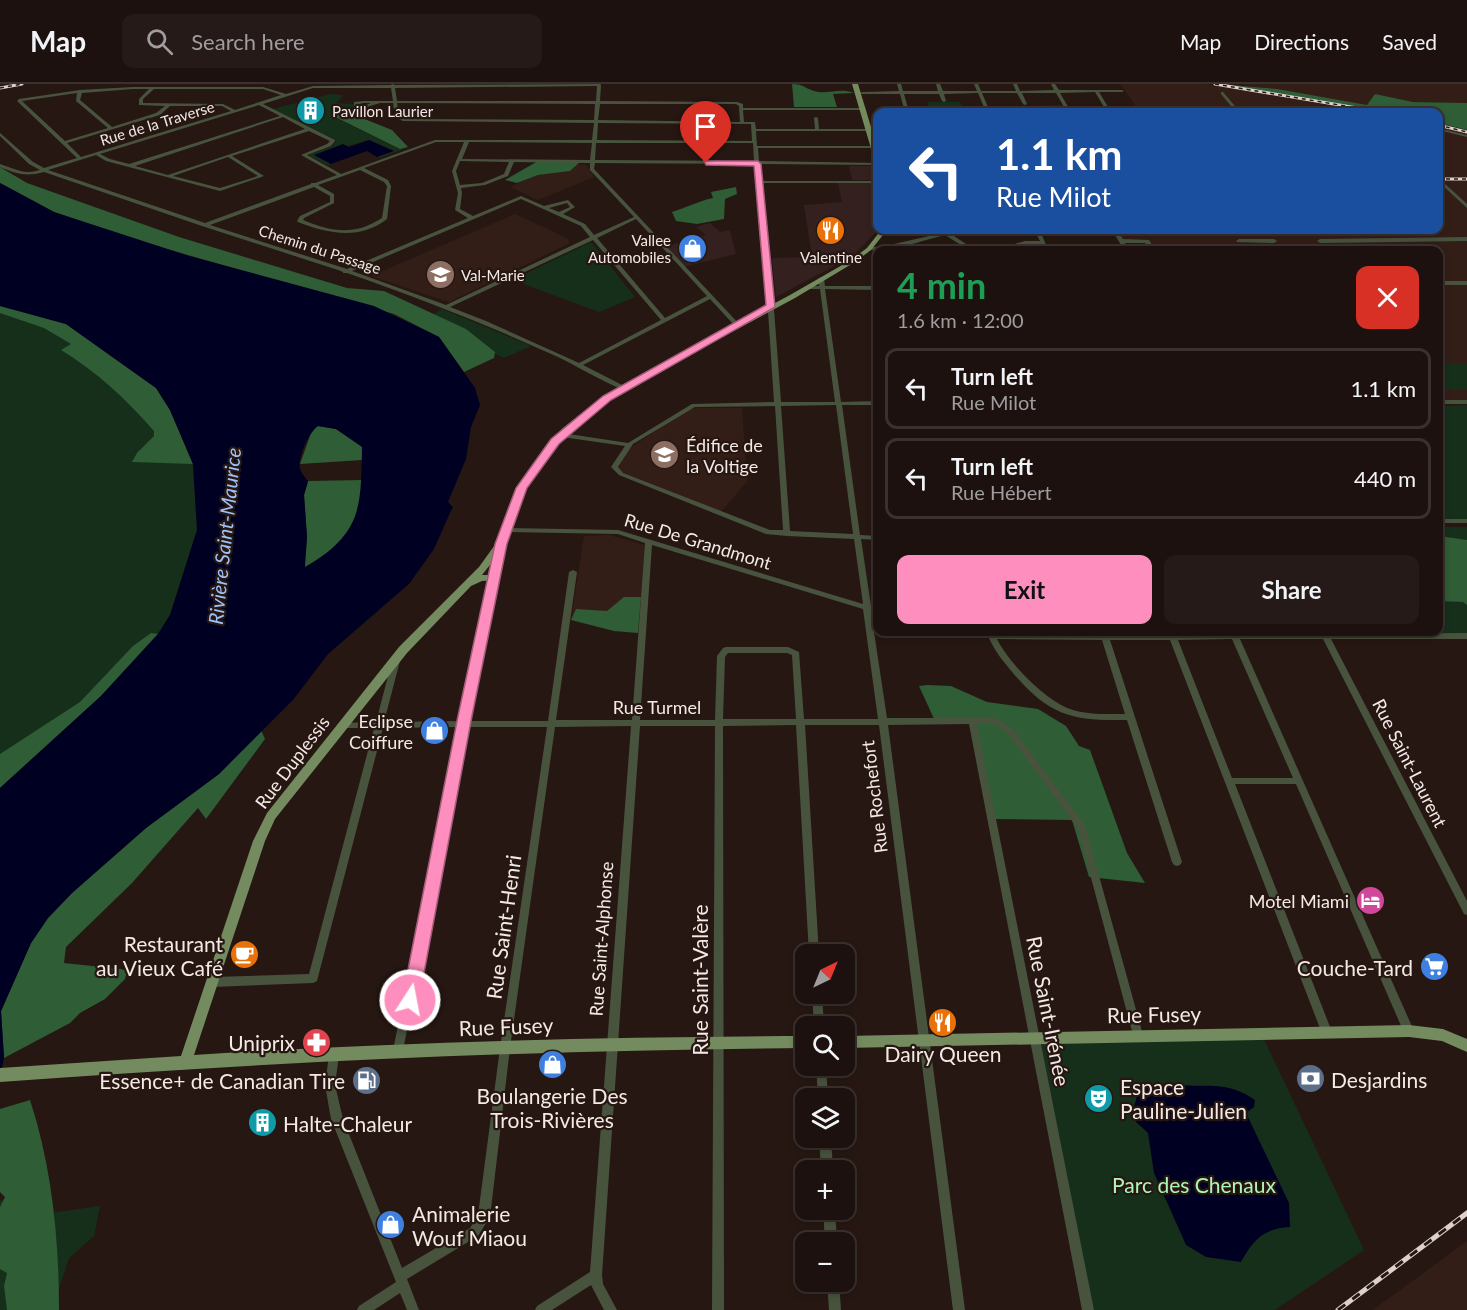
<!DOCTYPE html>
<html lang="en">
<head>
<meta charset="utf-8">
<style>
  body { margin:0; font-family:Lato,sans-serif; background:#251a17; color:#f1f3f6; height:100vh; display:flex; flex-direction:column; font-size:22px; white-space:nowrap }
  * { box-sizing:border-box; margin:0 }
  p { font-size:20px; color:#a09d9e }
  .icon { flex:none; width:33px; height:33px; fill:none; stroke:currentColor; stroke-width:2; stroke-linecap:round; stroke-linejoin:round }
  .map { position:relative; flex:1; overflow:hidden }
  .side { position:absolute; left:873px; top:162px; width:570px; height:390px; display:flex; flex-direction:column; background:#1c110e; border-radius:12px; box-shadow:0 3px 9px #0003,0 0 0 2px #3a312e }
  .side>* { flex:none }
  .guide { position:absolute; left:873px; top:24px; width:570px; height:126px; border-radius:12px; box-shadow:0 3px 9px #0003,0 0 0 2px #3a312e; background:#1a4fa0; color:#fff; overflow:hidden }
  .needle { width:39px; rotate:43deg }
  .tools { position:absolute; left:795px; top:860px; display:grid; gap:12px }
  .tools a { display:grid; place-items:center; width:60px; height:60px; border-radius:12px; background:#1c110e; box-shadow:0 3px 9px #0003,0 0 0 2px #3a312e; font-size:30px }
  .pin { position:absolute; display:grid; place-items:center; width:51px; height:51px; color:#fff; margin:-62px -26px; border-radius:50% 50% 50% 0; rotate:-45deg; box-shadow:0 0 6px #0007 }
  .pin .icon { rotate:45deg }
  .me { position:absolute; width:66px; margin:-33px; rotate:11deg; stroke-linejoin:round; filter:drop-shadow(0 0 4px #0008) }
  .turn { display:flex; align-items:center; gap:21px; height:126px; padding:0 24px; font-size:27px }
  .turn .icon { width:78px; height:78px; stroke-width:2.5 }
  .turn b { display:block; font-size:42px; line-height:51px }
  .round { display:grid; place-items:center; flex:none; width:63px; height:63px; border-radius:12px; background:#251a17 }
  .head { display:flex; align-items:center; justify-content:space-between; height:102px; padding:0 24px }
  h1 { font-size:36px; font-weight:700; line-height:45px; color:#1e9e55 }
  .primary-button { display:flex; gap:12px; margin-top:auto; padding:12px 24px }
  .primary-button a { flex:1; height:69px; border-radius:12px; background:#fe8ebd; color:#111; font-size:24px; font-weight:700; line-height:69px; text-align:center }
  .primary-button a+a { background:#251a17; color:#f1f3f6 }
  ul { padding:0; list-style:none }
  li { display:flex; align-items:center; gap:18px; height:81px; margin:0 12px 9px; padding:0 12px; border:3px solid #3a312e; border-radius:12px }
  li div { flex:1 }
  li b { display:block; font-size:22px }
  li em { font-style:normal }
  header { display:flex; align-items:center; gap:36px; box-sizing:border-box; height:84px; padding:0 30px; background:#1c110e; border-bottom:2px solid #3a312e }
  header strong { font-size:28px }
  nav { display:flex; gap:33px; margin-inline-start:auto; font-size:21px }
  .search { width:420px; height:54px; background:#251a17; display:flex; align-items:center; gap:15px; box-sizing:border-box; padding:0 21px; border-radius:12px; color:#a09d9e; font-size:22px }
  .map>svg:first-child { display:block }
  .commercial { fill:#34211f }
  .built { fill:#331e17 }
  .green { fill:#162f1a }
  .forest { fill:#2e5d36 }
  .water { fill:#002; fill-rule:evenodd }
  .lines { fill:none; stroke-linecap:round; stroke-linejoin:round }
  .minor { fill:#48533e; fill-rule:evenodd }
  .major { fill:#748b5f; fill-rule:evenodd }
  .rail-far1-casing { stroke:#ddd1cd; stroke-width:3 }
  .rail-casing { stroke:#ddd1cd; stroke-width:5 }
  .rail-far1 { stroke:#261712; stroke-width:1.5; stroke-dasharray:4; stroke-linecap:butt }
  .rail { stroke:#261712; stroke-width:3; stroke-dasharray:9; stroke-linecap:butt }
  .route { fill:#fe8ebd; stroke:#a55c7b; stroke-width:1.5 }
  .labels { text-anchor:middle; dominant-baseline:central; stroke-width:4.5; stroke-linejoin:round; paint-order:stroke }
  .far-poi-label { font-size:15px; fill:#f4e9e5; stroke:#261712; text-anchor:start }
  .far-street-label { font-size:15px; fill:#f4e9e5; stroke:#261712 }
  .poi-label { font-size:18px; fill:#f4e9e5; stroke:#261712; text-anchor:end }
  .street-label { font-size:18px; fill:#f4e9e5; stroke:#261712 }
  .water-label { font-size:20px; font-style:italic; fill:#9dc2fa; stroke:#261712 }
  .near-street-label { font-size:21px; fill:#f4e9e5; stroke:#261712 }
  .near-poi-label { font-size:21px; fill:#f4e9e5; stroke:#261712; text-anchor:end }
  .near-park-label { font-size:21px; fill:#aef6b7; stroke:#261712 }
</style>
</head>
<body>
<header>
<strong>Map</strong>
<div class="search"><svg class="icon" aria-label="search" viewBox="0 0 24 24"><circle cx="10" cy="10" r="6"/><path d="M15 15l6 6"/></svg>Search here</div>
<nav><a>Map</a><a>Directions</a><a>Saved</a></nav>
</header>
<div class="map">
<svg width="1467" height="1226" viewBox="0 0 1467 1226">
  <rect width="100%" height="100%" fill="#261712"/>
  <path class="commercial" d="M849 82H872L875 96H852Z
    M838 99H877L876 148 853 172 776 213 772 174 812 173 804 121 842 118Z
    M710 139 720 148 730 146 736 170 683 183 664 163 706 151 696 143Z"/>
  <path class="built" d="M1120 0H1206L1374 28H1140Z
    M1240 0H1467V19L1413 18 1375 10 1367 21Z
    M1064 21 1068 28H1013L1010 22Z
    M1439 42 1467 48V200H1439L1438 166H1154L1147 156H1123L1117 146H1438Z
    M577 80 587 81 594 93 538 116 510 103 537 91 570 87Z
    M515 130 567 154 570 159 449 218 371 192Z
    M1438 201H1467V318H1439Z
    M696 324H742L747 398 718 431 623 392 618 385 629 365 683 328Z
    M609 451 645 461 639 539 571 536 584 452Z
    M1467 1157V1226H1373Z"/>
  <path class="green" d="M330 10 343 11 337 19 353 20 358 24 332 32 399 65 406 64 379 74 377 73 393 67 369 56 315 71 331 80 328 81 308 71 333 62 336 56 273 25Z
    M927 18H960L965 28H930Z
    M591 158 635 213 599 228 513 196Z
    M0 189 193 380 197 446 170 531 158 550 0 704Z
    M442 225 531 262 504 274 424 236Z
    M1439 279H1467V306H1439Z
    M1467 321V438H1439V322Z
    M1439 443H1467V551H1407L1404 548H1438Z
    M1263 953 1364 1166 1275 1226H1091L1037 961Z
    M0 1116 50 1129 100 1122 94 1152 69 1174 52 1226H0Z"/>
  <path class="forest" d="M792 0C804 0 804 4 814 7 827 11 840 3 854 9L833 10 837 23H794Z
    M1219 0 1277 5 1367 21 1375 10 1413 18 1467 19V46L1439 39 1438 28H1384Z
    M358 24 352 30 392 46 408 63 400 65 331 31Z
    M538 77H581L570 87 538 91 517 99 505 96Z
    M0 83 27 99 179 153 347 204 384 207 466 245 495 268 494 274 464 288 439 253 394 230 132 155 54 128 0 99Z
    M736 103 737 110 725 115 724 135 697 140 676 137 672 128C686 124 698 117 713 114L711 108Z
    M0 222 66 240 156 304 170 326 193 380 132 378 137 369 154 352V347C126 315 97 288 61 266L71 260 44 244 0 229Z
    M318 342 336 345 363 363 362 376 300 380 312 346Z
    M362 396C364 437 338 465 304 484L307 453 304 411 308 397Z
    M1439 452 1467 456V521L1463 518 1439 517Z
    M624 513H641L638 549 614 547 571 536 576 525 607 527Z
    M151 549 158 550 101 612 0 704V670L80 618 133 562Z
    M927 601 951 602 987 618 1038 625 1066 642 1079 662 1090 666 1127 769 1145 799 1089 793 1072 736 988 735 969 636 935 637 919 602Z
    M261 646 265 655 206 735 198 724 132 799 66 863 64 879 121 885 127 887 125 895 105 915 80 929 70 939 4 974 1 927 31 859 48 834 72 809 146 744 219 690Z
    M30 1016C52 1083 59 1155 59 1226H7L4 1202 7 1189 0 1185V1123L5 1113 0 1108V1025Z"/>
  <path class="water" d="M369 56 394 67 377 73 367 67 331 80 314 71 343 60 349 63Z
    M0 99 54 128 189 172 374 222 439 253 475 304 480 321 471 343 466 375 448 418 453 423 450 429 434 465 409 500 328 570 293 616 219 690 146 744 72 809 48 834 31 859 1 927 4 974 0 993V704L101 612 158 550 170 531 197 446 193 380 170 326 156 304 66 240 0 222ZM318 342 336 345 362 363C361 423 362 451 305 483L307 453 304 411 308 397C305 393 301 389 300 384 298 373 309 348 318 342Z
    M1172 1000C1205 1005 1225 995 1255 1016L1254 1023 1246 1029 1289 1119 1290 1143C1264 1144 1253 1156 1241 1178L1206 1173 1186 1161 1154 1089 1148 1049 1136 1038 1134 1023 1138 1008 1151 1002Z"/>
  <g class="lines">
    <path class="minor" d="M392 0 395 1 600 0 601 1 600 17 737 18 743 20V24H864L866 25V26H743L744 38H755L756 45H815L814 34 816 33 818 34 819 45H878V47H756L757 62H874L876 63 874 64H758L759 77 878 79V81L759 80 761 97H878V99H761L773 212 781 318H835L820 205H807L805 204V202H819L818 195 821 193 824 195 825 202H878V206L825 205 841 318 878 317V321H842L860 451 878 452V456L861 455 871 522 878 524V530L871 528 887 634H969L972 633 996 634 1014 646 1085 741 1143 951 1142 955 1138 956 1134 955 1133 951 1078 745 1008 650 994 640H977L1094 1226H1082L969 640 888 641 965 1226H953L879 641H805L819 870H809L796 641 723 642 724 1226H712L715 642H640L602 1191 603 1200 617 1226H604L591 1201 552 1226H535L537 1222 590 1188 631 642 555 643 510 964 490 1133 478 1152 407 1195 419 1226H407L400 1209 374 1226H357L359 1222 396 1198 331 1035 325 1001 329 971 330 967 334 966 338 967 339 971 335 1001 343 1035 402 1184 470 1144 478 1131 500 964 547 643H468L403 966 402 970 398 971 394 970 393 966 459 643 383 644 317 897 313 899 213 903 209 901 208 898 209 895 213 893 309 890 374 644H342L339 643 338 641 339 639 376 638 393 573 397 570 401 573 384 638 461 637 490 494 494 491 498 494 469 637H548L569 488 573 486 577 488 556 636H632L645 459 618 450 502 448 501 446 505 444 618 446 863 520 854 455 787 452 766 450 619 391 611 383 625 362 562 353 559 351 562 349 628 359 692 320 774 318 767 212 755 80 595 79 594 85 740 241 735 242 710 215 583 281 626 303 627 304 624 306C598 296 575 280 549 269 483 239 416 213 347 189H343V188L338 186 202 142 44 88C26 93 17 90 0 83V80C15 85 24 91 40 86L29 80 0 52V49L33 78 44 84 77 74 17 17 19 15 80 6 133 3H263L286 10 313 2 391 1ZM597 2 596 17H397L395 4ZM313 4H391L393 17H363L354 18V22L363 24 380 19H393L395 33 403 37 594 39 592 56H435L341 90 307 71 331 62 335 57V56L263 20ZM133 5H149L139 15V21L165 22 156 29 112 43 80 16 82 9ZM154 5H263L281 11 235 26 223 20 143 19V15ZM77 9 76 17 108 44 65 57 22 17ZM371 19 363 22 358 21 363 19ZM397 19 595 20 594 36 404 35 399 32ZM600 20H736L739 22 740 38 598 36ZM259 21 280 32 129 80 110 75 100 70ZM170 22H222L231 27 81 73 67 59 160 31ZM283 33 305 45 168 91 135 82ZM598 39 751 40 752 57 597 56ZM309 47 330 57 327 60 301 71 337 91 315 99H311V100L205 139 48 86 96 71 106 77 220 107 264 92 232 72ZM436 58H464L452 87 458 109 455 126 468 134 347 185 210 141 314 103 330 112V118L300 132 297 137 298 138C328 150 360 156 387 135L391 102 388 96 364 84ZM469 58 592 59 590 76 462 75ZM596 59H753L754 77 595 76ZM228 73 258 92 220 104 173 92ZM460 77 509 78 504 90 482 99 460 101 456 87ZM514 78 590 79V86L634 133 594 151 585 140 563 130 575 123 568 116 544 122 521 112 473 132 460 125 462 109 461 104 485 101 508 92ZM360 86 384 98 387 102 382 134C354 152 332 148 303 136L304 134 334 119V110L318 101ZM521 115 581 142 590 153 446 221 352 187ZM567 119 570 123 559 128 549 124ZM636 135 707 212 665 234 597 154ZM593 156 661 236 579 279 486 237 450 223ZM836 321 853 450 790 447 781 322ZM775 322 783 446H770L623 389 618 383 633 360 695 323ZM652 461 863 525 878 635H804L799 568 788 563H726L723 564 717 572 715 636H640ZM728 569H787L792 571 796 635H723L725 573Z
      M897 0H901L903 7H938L936 0H940L943 7H977L974 0H978L981 7H1016L1013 0H1017L1020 7 1054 6 1051 0H1055L1059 6H1122L1124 7 1122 8H1099L1111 28H1107L1095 8 1060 9 1071 28H1067L1056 9H1022L1027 20 1025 21 1023 20 1017 9H982L990 28H986L978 9 944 10 946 17 944 18 942 17 939 10H904L909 28H905L900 10H862L860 9 862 8 899 7Z
      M1221 8H1223L1240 28H1236L1221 10Z
      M1438 44 1467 51V53L1438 46Z
      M1443 98 1467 120V124L1441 100V99Z
      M944 146 947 148 963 146V147L951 150 975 166H969L945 151C928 155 881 171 866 165L869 163H881L942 149V147Z
      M1034 146H1040L1048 166H1044L1041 161H1025L1001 166H994L1025 157H1040Z
      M1112 146H1117L1123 155 1149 156 1155 166H1150L1145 159H1125L1129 166H1124Z
      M1467 153V157L1320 159 1317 157 1320 155Z
      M1239 155H1274L1277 157 1274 159 1237 158 1236 157Z
      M1438 197H1467V201H1438Z
      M1438 316H1467V320H1438Z
      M1438 435H1467V439H1438Z
      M946 548 1100 550 1101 548H1105L1108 550H1168L1167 548H1175L1176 550H1320L1323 548H1327L1328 550 1467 549V555H1331L1467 817V831L1464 830 1323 555H1240L1414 947 1413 951 1409 952 1405 951 1296 700H1235L1332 948 1331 952 1327 953 1323 952 1170 556H1110L1182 778 1180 781 1177 782 1174 781 1172 778 1127 636C1072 637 1050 632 1013 589 1004 578 995 568 989 554L950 551ZM997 555 1102 556 1125 630C1107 630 1087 631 1070 625 1045 616 1008 578 997 555ZM1232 555 1293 694H1232L1178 556Z
      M812 909H822L824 942H814Z
      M816 981H826L828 1014H818Z
      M819 1053H831L833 1086H821Z
      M823 1125H835L837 1158H825Z
      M827 1197H839L841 1226H829Z"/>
    <path class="major" d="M852 0H858L878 66V80L875 78Z
      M881 146H887L871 166 855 178 795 214 628 304 587 332 569 348 552 365 538 384 524 409 513 436 497 496 482 497 471 502 407 569 275 735 265 757 194 971C398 958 602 953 806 952V964C536 966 268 978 0 998V984L181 972 253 757 267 729 399 563 479 483 497 458 509 423 522 396 546 362 563 344 582 329 622 301 790 211 851 176 867 164ZM493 477 490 491H482Z
      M1409 941 1443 945 1467 955V968L1442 957 1409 953 844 964V952Z"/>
    <defs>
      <path id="rail-far1" d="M1215 0 1381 28
        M0 4 22 0
        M1438 41 1467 48
        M1438 95H1467"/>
      <path id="rail" d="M1338 1226 1467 1129"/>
    </defs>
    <use href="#rail-far1" class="rail-far1-casing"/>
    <use href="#rail" class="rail-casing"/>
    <use href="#rail-far1" class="rail-far1"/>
    <use href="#rail" class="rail"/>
  </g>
  <path class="route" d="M704 77H758L761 80 775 223 611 316 559 360 527 404 507 460 472 632 419 916 416 922 410 924 404 922 402 916 458 632 495 460 516 404 551 355 603 312 766 221 754 82 706 81Z"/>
  <defs>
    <symbol id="building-disc" viewBox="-11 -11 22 22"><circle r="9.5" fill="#0f9aa8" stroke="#261712"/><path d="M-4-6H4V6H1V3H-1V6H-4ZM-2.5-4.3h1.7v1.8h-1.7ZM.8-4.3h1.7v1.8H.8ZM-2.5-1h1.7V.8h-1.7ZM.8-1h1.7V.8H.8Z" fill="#fff"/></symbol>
    <symbol id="restaurant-disc" viewBox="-11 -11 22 22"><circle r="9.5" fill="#e8710a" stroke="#261712"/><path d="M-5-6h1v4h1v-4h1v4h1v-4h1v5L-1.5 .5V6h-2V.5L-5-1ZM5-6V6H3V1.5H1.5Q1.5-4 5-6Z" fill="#fff"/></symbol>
    <symbol id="shop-disc" viewBox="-11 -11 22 22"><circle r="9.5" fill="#3f7fe0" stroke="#261712"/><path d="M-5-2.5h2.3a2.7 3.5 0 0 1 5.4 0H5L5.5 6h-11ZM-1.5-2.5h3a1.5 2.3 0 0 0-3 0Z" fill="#fff"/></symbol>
    <symbol id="school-disc" viewBox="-11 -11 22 22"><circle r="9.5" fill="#8d6e63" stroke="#261712"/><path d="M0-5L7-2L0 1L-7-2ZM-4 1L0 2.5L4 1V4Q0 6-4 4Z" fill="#fff"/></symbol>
    <symbol id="hotel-disc" viewBox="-11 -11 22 22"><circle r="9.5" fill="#d1479c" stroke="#261712"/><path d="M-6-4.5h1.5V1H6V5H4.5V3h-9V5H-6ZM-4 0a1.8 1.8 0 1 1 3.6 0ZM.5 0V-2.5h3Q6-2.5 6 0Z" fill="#fff"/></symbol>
    <symbol id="cafe-disc" viewBox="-11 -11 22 22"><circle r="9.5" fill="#e8710a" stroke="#261712"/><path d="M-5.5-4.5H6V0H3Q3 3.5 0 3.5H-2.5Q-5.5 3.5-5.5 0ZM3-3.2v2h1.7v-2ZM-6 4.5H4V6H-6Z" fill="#fff"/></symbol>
    <symbol id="supermarket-disc" viewBox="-11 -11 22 22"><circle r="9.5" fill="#3f7fe0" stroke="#261712"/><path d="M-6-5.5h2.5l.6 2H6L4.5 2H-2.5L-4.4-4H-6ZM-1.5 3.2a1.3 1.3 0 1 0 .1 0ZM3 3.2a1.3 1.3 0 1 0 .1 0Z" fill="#fff"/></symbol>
    <symbol id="pharmacy-disc" viewBox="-11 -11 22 22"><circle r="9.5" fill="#e0444e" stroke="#261712"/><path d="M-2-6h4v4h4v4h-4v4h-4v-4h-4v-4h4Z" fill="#fff"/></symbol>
    <symbol id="bank-disc" viewBox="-11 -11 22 22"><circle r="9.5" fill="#5c6f8a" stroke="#261712"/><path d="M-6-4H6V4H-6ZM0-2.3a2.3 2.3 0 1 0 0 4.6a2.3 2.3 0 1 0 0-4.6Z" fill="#fff"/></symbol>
    <symbol id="fuel-disc" viewBox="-11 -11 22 22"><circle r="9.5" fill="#5c6f8a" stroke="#261712"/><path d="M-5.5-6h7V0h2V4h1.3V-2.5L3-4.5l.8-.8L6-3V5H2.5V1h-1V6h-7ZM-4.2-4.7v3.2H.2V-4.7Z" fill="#fff"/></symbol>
    <symbol id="theatre-disc" viewBox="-11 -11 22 22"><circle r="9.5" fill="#0f9aa8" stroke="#261712"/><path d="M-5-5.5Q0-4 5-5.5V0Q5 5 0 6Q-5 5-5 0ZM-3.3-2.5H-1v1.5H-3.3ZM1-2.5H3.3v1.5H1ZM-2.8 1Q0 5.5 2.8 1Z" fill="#fff"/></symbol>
  </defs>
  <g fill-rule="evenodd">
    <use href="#building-disc" x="294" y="10" width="33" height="33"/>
    <use href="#restaurant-disc" x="814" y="130" width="33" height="33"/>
    <use href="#shop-disc" x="676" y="148" width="33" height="33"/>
    <use href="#school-disc" x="424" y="174" width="33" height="33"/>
    <use href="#school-disc" x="648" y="354" width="33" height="33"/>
    <use href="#shop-disc" x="418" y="630" width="33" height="33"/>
    <use href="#hotel-disc" x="1354" y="800" width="33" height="33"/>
    <use href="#cafe-disc" x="228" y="854" width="33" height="33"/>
    <use href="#supermarket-disc" x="1418" y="866" width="33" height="33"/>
    <use href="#restaurant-disc" x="926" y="922" width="33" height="33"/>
    <use href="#pharmacy-disc" x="300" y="942" width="33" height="33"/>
    <use href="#shop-disc" x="536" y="964" width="33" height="33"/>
    <use href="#bank-disc" x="1294" y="978" width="33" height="33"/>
    <use href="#fuel-disc" x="350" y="980" width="33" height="33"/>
    <use href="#theatre-disc" x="1082" y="998" width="33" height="33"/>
    <use href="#building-disc" x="246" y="1022" width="33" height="33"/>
    <use href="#shop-disc" x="374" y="1124" width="33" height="33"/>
  </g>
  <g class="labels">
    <g class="far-poi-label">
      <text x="332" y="27">Pavillon Laurier</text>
      <text x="671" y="156" text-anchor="end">Vallee<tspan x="671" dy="17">Automobiles</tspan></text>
      <text x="831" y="173" text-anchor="middle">Valentine</text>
      <text x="461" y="191">Val-Marie</text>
    </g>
    <g class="far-street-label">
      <text transform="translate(157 39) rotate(-17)">Rue de la Traverse</text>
      <text transform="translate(320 165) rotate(18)">Chemin du Passage</text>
    </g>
    <g class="poi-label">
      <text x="686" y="361" text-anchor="start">Édifice de<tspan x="686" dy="21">la Voltige</tspan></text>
      <text x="413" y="637">Eclipse<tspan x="413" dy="21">Coiffure</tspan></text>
      <text x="1349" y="817">Motel Miami</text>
    </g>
    <g class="street-label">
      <text transform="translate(698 457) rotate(17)">Rue De Grandmont</text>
      <text x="657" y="623">Rue Turmel</text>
      <text transform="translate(292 678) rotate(-53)">Rue Duplessis</text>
      <text transform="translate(1410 679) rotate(63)">Rue Saint-Laurent</text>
      <text transform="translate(874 713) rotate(-97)">Rue Rochefort</text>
      <text transform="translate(601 855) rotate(-86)">Rue Saint-Alphonse</text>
    </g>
    <g class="water-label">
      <text transform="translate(224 452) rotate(-84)">Rivière Saint-Maurice</text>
    </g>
    <g class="near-street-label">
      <text transform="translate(503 843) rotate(-82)">Rue Saint-Henri</text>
      <text transform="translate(699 896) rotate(-90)">Rue Saint-Valère</text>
      <text transform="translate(1049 927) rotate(79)">Rue Saint-Irénée</text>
      <text transform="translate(1154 930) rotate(-1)">Rue Fusey</text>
      <text transform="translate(506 942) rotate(-2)">Rue Fusey</text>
    </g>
    <g class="near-poi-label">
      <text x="223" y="859">Restaurant<tspan x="223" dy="24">au Vieux Café</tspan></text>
      <text x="1413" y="883">Couche-Tard</text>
      <text x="295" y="958">Uniprix</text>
      <text x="943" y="969" text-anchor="middle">Dairy Queen</text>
      <text x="1331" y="995" text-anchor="start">Desjardins</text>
      <text x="345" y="996">Essence+ de Canadian Tire</text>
      <text x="1120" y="1002" text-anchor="start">Espace<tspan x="1120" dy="24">Pauline-Julien</tspan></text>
      <text x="552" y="1011" text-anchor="middle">Boulangerie Des<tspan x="552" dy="24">Trois-Rivières</tspan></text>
      <text x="283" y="1039" text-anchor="start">Halte-Chaleur</text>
      <text x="412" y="1129" text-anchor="start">Animalerie<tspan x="412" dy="24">Wouf Miaou</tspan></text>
    </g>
    <g class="near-park-label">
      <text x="1194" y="1100">Parc des Chenaux</text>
    </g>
  </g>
</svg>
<div class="tools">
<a><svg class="needle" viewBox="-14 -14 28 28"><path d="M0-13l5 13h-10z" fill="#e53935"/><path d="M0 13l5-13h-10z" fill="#a09d9e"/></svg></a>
<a><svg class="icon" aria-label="search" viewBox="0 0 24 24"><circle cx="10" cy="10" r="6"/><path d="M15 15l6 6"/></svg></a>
<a><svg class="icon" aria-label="layers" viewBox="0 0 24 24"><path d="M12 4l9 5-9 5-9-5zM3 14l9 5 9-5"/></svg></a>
<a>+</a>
<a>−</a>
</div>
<div class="pin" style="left:706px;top:79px;background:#d93025"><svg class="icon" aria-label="arrive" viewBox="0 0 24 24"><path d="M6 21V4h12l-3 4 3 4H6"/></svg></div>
<svg class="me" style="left:410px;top:916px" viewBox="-20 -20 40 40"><circle r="17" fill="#fe8ebd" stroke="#fff" stroke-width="3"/><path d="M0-11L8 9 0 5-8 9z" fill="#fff"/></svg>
<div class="guide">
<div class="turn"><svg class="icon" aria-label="left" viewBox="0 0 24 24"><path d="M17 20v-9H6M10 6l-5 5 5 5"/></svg><div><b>1.1 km</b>Rue Milot</div></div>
</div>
<section class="side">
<div class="head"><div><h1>4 min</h1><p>1.6 km · 12:00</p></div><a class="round" style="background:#d93025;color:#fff"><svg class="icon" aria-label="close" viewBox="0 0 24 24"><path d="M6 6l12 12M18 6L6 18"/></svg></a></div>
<ul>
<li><svg class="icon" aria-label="left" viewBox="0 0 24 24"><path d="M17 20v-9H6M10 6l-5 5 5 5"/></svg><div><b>Turn left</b><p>Rue Milot</p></div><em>1.1 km</em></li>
<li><svg class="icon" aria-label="left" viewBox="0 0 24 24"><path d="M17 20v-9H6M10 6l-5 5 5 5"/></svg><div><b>Turn left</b><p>Rue Hébert</p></div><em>440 m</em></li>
</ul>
<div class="primary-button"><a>Exit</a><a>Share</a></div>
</section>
</div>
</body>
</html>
